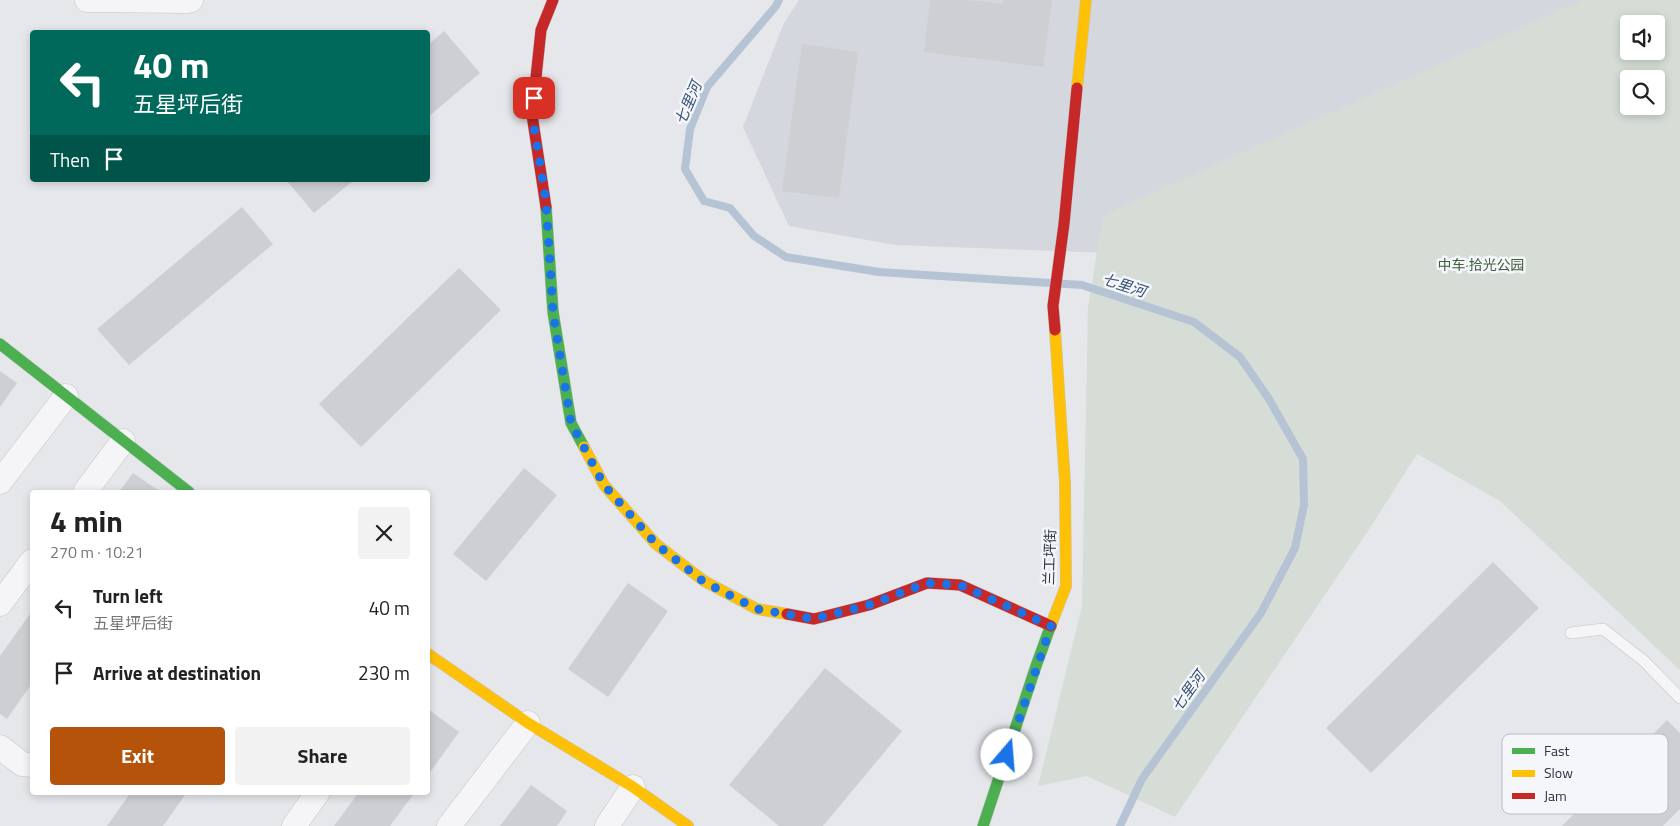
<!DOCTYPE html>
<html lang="en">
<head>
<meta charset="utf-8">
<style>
  body { margin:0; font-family:"Titillium Web","Noto Sans SC",sans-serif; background:#f2f2f2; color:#222; height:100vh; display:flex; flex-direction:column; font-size:19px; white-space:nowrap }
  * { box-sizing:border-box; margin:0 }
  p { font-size:16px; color:#767676 }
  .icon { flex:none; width:28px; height:28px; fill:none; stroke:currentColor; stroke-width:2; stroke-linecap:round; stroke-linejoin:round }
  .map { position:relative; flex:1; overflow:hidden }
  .sheet { position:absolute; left:30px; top:490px; width:400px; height:305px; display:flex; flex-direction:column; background:#fff; border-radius:5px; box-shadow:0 2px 8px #0003 }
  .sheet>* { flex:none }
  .hud { position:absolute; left:30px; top:30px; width:400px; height:152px; border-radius:5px; box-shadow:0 2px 8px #0003; background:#00695c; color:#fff; overflow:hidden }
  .controls { position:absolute; left:1620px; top:15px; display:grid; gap:10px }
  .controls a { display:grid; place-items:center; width:45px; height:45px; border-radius:5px; background:#fff; box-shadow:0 2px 8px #0003; font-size:25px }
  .pin { position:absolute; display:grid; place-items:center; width:42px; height:42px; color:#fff; margin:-21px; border-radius:10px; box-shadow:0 2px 8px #0006 }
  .me { position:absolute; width:55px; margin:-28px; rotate:18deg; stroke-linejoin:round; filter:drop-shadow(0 0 4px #0008) }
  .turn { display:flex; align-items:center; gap:18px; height:105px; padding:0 20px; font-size:22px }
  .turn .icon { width:65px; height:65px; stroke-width:2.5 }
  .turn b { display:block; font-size:35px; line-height:42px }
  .then { display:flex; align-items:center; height:48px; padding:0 20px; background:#0003; gap:10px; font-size:19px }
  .round { display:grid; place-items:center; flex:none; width:52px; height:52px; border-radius:5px; background:#f2f2f2 }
  .summary { display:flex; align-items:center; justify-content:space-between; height:85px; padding:0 20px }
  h1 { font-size:30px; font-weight:700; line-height:38px }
  .action { display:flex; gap:10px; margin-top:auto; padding:10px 20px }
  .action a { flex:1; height:58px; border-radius:5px; background:#b45309; color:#fff; font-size:20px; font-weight:700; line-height:58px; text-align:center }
  .action a+a { background:#f2f2f2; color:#222 }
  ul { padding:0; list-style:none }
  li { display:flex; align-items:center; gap:15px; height:65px; padding:0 20px }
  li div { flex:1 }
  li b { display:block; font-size:19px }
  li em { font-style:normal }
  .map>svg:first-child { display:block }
  .built { fill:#d4d7dd }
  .green { fill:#d6ddd6; fill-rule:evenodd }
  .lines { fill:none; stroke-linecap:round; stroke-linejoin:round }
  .stream { stroke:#b5c3d4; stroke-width:8 }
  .building { fill:#cdcfd2 }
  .lane-casing { stroke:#c3c5c8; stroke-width:12 }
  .street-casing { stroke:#c3c5c8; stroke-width:25 }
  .fast-casing { stroke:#c3c5c8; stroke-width:12 }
  .slow-casing { stroke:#c3c5c8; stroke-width:12 }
  .jam-casing { stroke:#c3c5c8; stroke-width:12 }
  .lane { stroke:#f5f5f7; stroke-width:11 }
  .street { stroke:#f5f5f7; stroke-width:24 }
  .fast { stroke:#4caf50; stroke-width:11 }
  .slow { stroke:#ffc107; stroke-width:11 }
  .jam { stroke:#c62828; stroke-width:11 }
  .route { stroke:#1a73e8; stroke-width:9; stroke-dasharray:0 16.2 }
  .labels { text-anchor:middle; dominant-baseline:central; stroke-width:5; stroke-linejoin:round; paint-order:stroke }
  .park-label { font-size:14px; fill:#405f3a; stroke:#f4f6f9 }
  .street-label { font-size:14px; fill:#2c3443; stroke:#f4f6f9 }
  .water-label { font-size:15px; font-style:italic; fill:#375276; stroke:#f4f6f9 }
  .key { fill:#f4f6f9; stroke:#b8bcc2; stroke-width:1 }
  .key-label { font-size:14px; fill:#2c3443 }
</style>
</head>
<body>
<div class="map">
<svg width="1680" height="826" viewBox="0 0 1680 826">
  <rect width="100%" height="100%" fill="#e5e7ea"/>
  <path class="built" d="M799 0H1652L1165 255 895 245 789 226 743 127 784 23Z"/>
  <path class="green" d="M1583 0H1680V670L1500 501 1417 454 1368 531 1175 817 1087 776 1038 786 1082 606 1088 308 1103 215ZM1629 24H1656V51H1629ZM1629 79H1656V106H1629Z"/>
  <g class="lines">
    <path class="stream" d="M779 0 776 6 707 87 690 129 685 169 704 201 730 208 754 236 786 257 879 272 1082 285 1194 322 1240 357 1269 399 1303 459 1304 505 1295 548 1261 613 1142 779 1120 826"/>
  </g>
  <path class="building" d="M930 0H968L1003 4V0H1052L1043 67 924 52Z
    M444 31 480 73 428 117V45Z
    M802 44 858 52 839 198 782 191Z
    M286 180H354L314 213Z
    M242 207 273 244 129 365 97 329Z
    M459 268 501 310 361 447 319 404Z
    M0 371 17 383 0 407Z
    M524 468 557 495 486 581 453 554Z
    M133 473 161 492H119Z
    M1493 562 1539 608 1371 773 1326 728Z
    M628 583 668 611 608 697 568 669Z
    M32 611V683L7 719 0 714V656Z
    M825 668 902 731 823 826H779L729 785Z
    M428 709 459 732 428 775Z
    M1667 720 1680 733V809L1663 826H1562Z
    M531 785 567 811 557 826H500Z
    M131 792H187L163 826H107Z
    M359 792H415L390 826H334Z"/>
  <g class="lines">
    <defs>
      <path id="lane" d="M1571 633 1603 629 1644 661 1680 698"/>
      <path id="street" d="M87 0 187 1 191 0
        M0 482 66 396
        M85 492 123 441
        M0 604 32 561
        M0 747 22 764 32 765
        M294 826 318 792
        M449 826 528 723
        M607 826 633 787"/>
      <path id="fast" d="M546 207 553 312 571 423 584 447
        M0 344 189 492
        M983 826 1036 666 1052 622"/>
      <path id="slow" d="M1077 88 1086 0
        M584 447 604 485 656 544 704 581 757 609 787 614
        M1052 622 1066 586 1065 483 1055 330
        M428 654 528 723 633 787 688 826"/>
      <path id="jam" d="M546 207 532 115 541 30 553 0
        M1055 330 1053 306 1064 224 1077 88
        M787 614 814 619 869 605 927 583 960 585 1051 626"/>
    </defs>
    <use href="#lane" class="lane-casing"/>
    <use href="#street" class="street-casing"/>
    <use href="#fast" class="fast-casing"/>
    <use href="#slow" class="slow-casing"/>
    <use href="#jam" class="jam-casing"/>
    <use href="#lane" class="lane"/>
    <use href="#street" class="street"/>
    <use href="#fast" class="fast"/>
    <use href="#slow" class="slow"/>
    <use href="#jam" class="jam"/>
  </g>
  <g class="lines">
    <path class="route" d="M534 98 532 115 546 201 553 312 571 423 604 485 656 544 704 582 757 609 814 619 869 605 927 583 960 585 1051 626 1007 755"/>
  </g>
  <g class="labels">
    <g class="park-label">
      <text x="1481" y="264">中车·拾光公园</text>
    </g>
    <g class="street-label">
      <text transform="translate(1049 557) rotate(-88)">兰工坪街</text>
    </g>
    <g class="water-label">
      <text transform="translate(688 103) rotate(-67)">七里河</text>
      <text transform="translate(1124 285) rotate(18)">七里河</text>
      <text transform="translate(1188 691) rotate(-54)">七里河</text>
    </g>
  </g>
  <rect x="1502" y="734" width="166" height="80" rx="8" class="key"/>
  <rect x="1512" y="748" width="23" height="6" fill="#4caf50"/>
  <rect x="1512" y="770" width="23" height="7" fill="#ffc107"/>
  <rect x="1512" y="793" width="23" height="6" fill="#c62828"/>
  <g class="key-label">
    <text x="1544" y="756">Fast</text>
    <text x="1544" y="778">Slow</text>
    <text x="1544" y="801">Jam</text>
  </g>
</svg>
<div class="controls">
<a><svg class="icon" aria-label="sound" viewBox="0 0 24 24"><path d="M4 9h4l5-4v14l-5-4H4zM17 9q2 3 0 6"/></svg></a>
<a><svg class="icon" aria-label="search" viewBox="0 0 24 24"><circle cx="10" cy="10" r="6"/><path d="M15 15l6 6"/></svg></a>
</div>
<div class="pin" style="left:534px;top:98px;background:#d93025"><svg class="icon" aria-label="arrive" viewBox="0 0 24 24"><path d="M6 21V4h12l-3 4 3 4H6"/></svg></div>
<svg class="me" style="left:1007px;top:755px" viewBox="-20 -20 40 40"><circle r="19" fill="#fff"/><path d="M0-13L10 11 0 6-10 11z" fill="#1a73e8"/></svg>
<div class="hud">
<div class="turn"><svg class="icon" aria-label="left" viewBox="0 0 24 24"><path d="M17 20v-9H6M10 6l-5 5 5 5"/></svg><div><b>40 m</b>五星坪后街</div></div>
<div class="then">Then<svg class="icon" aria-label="arrive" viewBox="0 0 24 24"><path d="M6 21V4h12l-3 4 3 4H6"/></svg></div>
</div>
<section class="sheet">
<div class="summary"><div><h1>4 min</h1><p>270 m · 10:21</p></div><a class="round"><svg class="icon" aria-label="close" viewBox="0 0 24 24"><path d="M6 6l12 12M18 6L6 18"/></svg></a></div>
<ul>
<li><svg class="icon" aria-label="left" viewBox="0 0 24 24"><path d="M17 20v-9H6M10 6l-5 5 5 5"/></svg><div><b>Turn left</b><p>五星坪后街</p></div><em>40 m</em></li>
<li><svg class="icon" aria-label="arrive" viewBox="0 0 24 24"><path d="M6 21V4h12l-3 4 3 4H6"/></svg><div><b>Arrive at destination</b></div><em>230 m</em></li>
</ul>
<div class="action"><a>Exit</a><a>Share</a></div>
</section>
</div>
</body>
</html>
